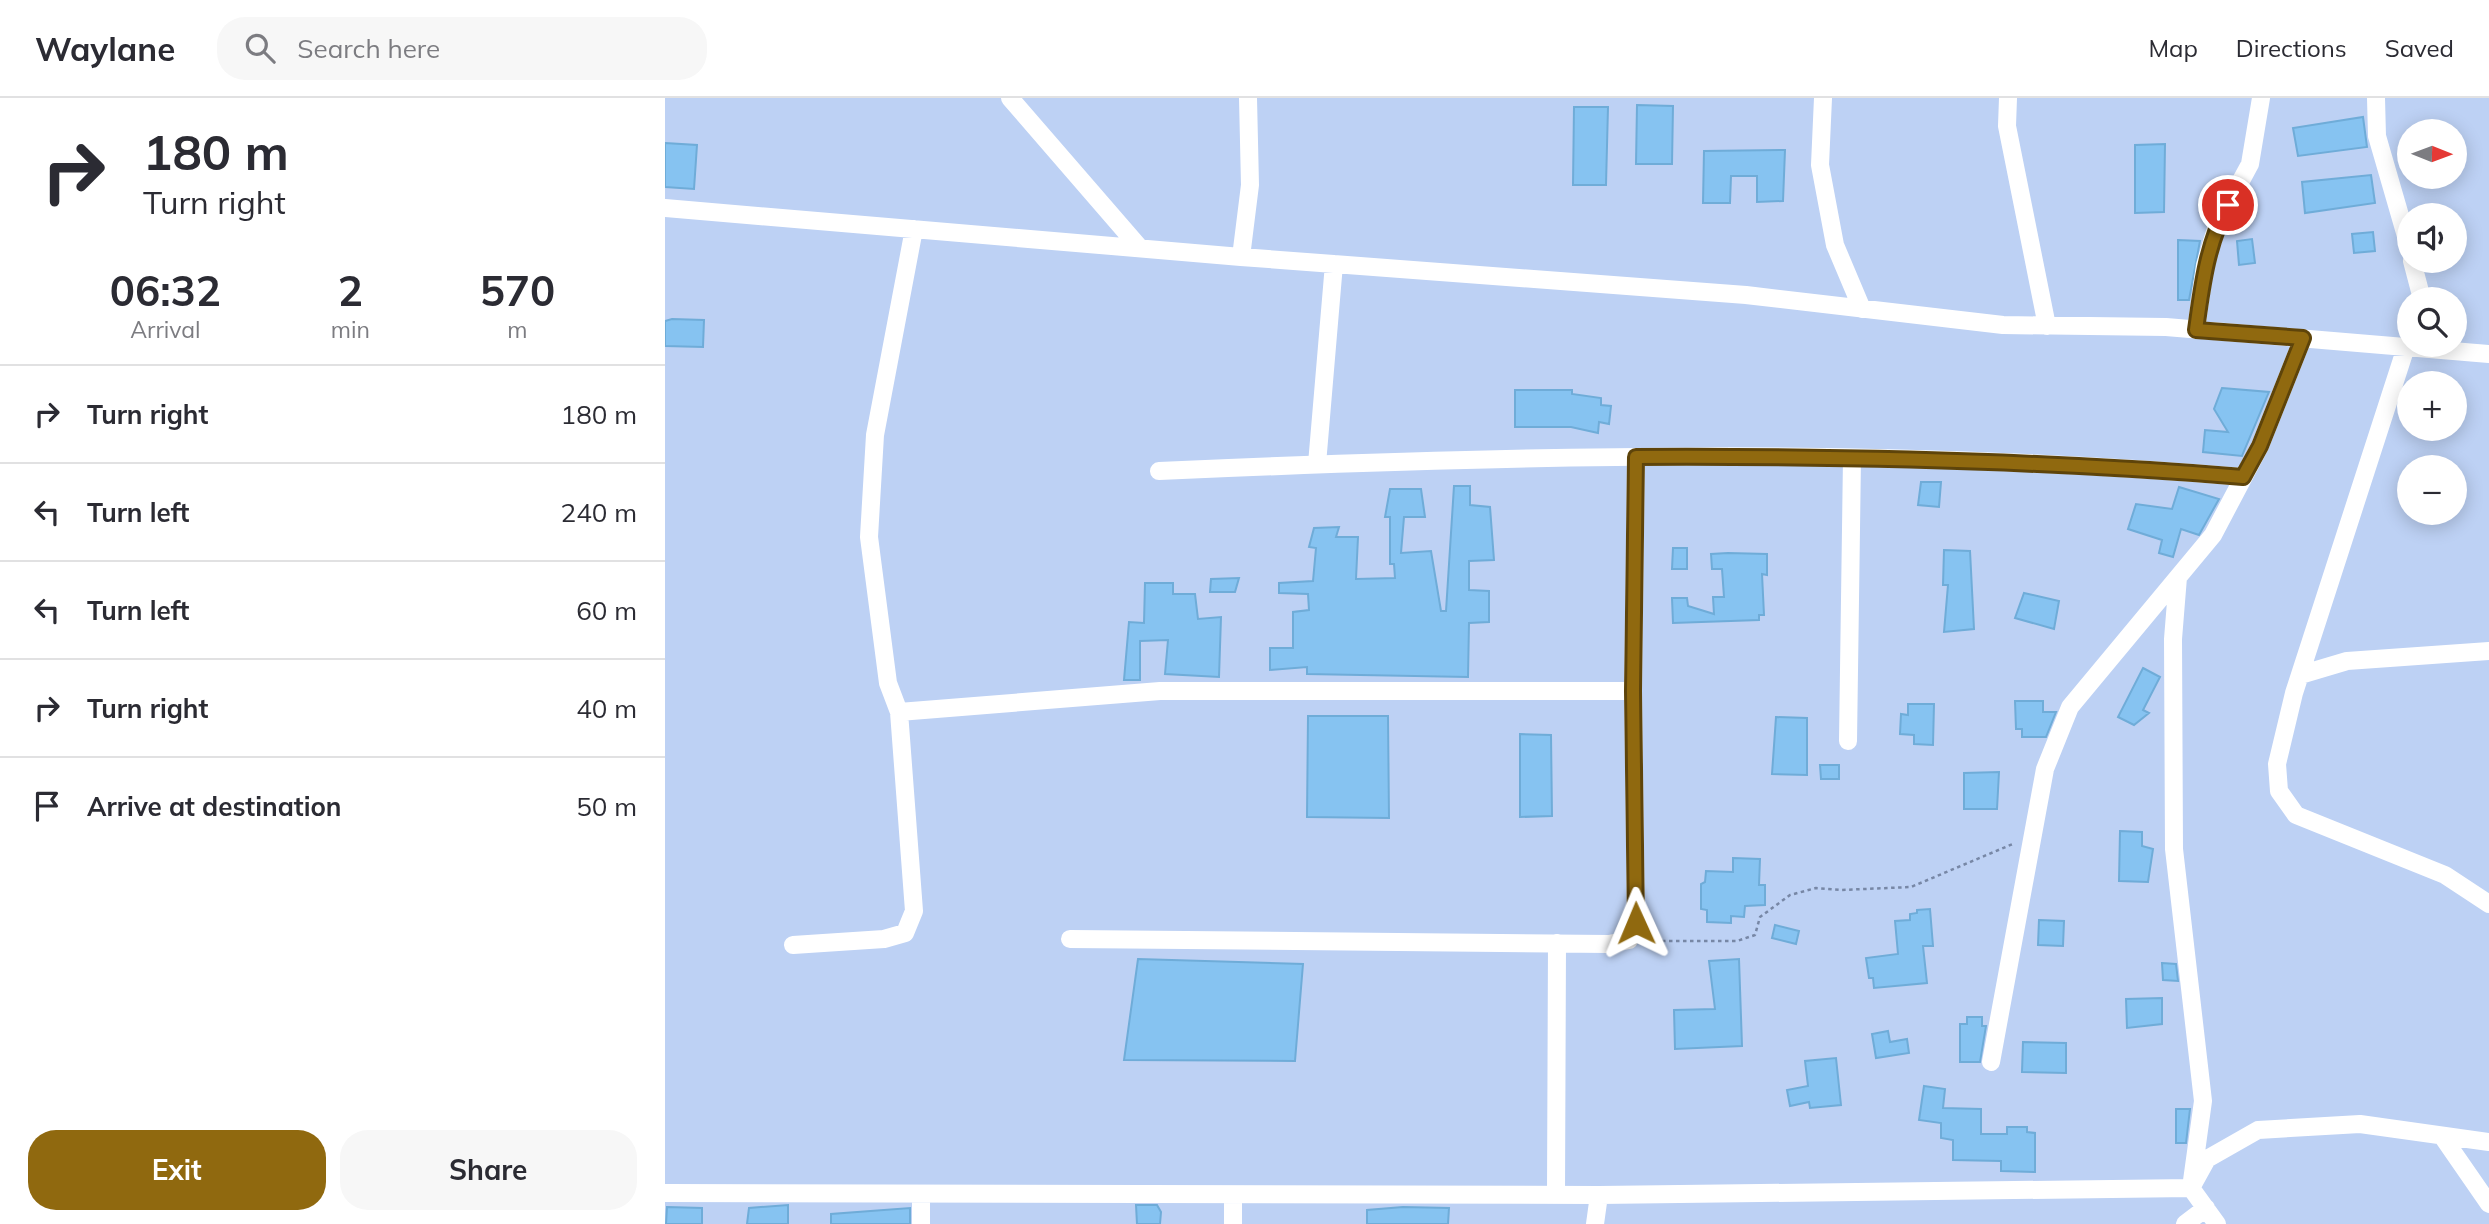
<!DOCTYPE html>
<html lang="en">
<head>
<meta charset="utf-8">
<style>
  body { margin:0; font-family:Mulish,sans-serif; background:#f7f7f7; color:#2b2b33; height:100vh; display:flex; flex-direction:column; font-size:26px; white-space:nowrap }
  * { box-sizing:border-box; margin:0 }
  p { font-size:23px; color:#7c7c81 }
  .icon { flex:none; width:38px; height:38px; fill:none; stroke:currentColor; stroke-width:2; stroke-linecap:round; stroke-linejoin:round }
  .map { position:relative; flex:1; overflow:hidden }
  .sheet { display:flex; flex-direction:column; background:#fff; width:665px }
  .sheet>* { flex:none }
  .guide { background:#fff; color:#2b2b33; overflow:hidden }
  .needle { width:46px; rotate:91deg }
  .buttons { position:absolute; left:1732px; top:21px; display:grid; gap:14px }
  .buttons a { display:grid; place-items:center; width:70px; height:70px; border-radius:50%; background:#fff; box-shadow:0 4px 18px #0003; font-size:35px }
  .pin { position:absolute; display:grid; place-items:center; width:60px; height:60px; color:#fff; margin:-30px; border:4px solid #fff; border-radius:50%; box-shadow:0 2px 7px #0007 }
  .me { position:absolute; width:77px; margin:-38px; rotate:359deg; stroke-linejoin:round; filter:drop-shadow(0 0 5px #0008) }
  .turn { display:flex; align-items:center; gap:24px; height:147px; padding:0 28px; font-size:32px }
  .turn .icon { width:91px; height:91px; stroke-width:2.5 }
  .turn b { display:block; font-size:49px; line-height:60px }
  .eta { display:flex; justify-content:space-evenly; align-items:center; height:119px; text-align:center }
  .eta b { font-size:42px; font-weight:700; line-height:49px }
  .button { display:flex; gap:14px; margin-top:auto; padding:14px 28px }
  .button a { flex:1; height:80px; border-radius:28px; background:#90690f; color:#fff; font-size:28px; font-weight:700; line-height:80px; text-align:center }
  .button a+a { background:#f7f7f7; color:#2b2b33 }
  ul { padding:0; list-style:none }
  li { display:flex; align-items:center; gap:21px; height:98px; padding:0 28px; border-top:2px solid #e1e1e2 }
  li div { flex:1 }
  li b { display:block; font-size:26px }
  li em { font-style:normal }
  header { display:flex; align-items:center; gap:42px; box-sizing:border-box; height:98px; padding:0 35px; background:#fff; border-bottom:2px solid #e1e1e2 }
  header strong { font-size:33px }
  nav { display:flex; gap:38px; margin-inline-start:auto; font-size:24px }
  .search { width:490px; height:63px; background:#f7f7f7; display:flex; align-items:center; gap:18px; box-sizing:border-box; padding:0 24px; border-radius:28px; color:#7c7c81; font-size:26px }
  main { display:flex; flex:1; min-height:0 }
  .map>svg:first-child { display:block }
  .building { fill:#86c3f1; stroke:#6facd8; stroke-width:2 }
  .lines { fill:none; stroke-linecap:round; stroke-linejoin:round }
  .path { stroke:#7787a5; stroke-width:2.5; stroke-dasharray:3.5 3.5; stroke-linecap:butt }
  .minor { stroke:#fff; stroke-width:18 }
  .route-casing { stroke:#5e440a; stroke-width:18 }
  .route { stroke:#90690f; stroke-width:12 }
</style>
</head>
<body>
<header>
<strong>Waylane</strong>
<div class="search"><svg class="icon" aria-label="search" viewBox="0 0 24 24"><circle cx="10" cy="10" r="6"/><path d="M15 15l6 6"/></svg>Search here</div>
<nav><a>Map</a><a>Directions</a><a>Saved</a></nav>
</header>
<main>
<section class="sheet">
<div class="guide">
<div class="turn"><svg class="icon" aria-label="right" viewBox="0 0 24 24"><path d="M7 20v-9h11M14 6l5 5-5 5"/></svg><div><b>180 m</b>Turn right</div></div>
</div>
<div class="eta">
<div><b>06:32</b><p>Arrival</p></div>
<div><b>2</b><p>min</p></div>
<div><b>570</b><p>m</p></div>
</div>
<ul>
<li><svg class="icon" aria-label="right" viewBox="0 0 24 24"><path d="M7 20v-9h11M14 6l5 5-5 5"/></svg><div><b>Turn right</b></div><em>180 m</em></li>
<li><svg class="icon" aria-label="left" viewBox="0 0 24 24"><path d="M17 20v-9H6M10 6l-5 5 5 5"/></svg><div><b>Turn left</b></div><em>240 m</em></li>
<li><svg class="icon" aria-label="left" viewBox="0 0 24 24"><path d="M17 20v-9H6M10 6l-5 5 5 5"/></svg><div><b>Turn left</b></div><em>60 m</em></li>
<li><svg class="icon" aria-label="right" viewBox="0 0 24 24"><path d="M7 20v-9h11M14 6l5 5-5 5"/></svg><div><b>Turn right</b></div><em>40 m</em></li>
<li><svg class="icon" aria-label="arrive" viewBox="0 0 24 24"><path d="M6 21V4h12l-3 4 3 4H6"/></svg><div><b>Arrive at destination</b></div><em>50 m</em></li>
</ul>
<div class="button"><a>Exit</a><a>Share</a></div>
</section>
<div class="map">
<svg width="1824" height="1126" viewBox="0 0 1824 1126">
  <rect width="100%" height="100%" fill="#bdd1f4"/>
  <path class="building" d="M972 7 1008 8 1007 66H971Z
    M909 9H943L941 87H908Z
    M1698 19 1702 49 1633 58 1628 30Z
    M0 45 32 47 29 91 0 89Z
    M1500 46 1499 114 1470 115V47Z
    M1120 52 1118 103 1092 104V78H1066L1065 105H1038L1039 53Z
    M1706 77 1710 105 1640 115 1637 84Z
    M1708 134 1710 153 1689 155 1687 136Z
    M1587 141 1590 165 1574 167 1572 143Z
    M1513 142 1535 143 1524 202H1513Z
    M7 221 39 222 38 249 0 248V223Z
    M1557 290 1604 294 1577 358 1538 354 1540 332 1563 334 1549 311Z
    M850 292H907V296L936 300V307L946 308 944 326 934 324 933 335 906 329H850Z
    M1256 384H1276L1274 409 1253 407Z
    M789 388H805V407L825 409 829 462 804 463V492L824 493V524L804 525 803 579 642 576V569L605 572V550H628V514L644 512 643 496 614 495V485L648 483 651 450 644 449 649 430 674 429 671 439H693L691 481 730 480 729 466H725V419H720L725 391H756L760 419H739L736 455 766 453 776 513H781Z
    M1514 389 1554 401 1534 437 1516 431 1508 459 1494 455 1497 442 1463 431 1471 406 1507 411Z
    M1008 450H1022V471H1007Z
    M1279 452 1305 453 1309 531 1279 534 1283 487H1278Z
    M1063 455 1102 456V477L1097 476 1099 517H1094V522L1008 525 1007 500H1022L1023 508 1049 516 1048 499H1059L1057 471H1047L1046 456Z
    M574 480 570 494H545L546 481Z
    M480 485H508V496H530L533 521 556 519 554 579 500 576 503 542 475 543V582H459L464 524 479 525Z
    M1359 495 1394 503 1389 531 1350 520Z
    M1478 570 1495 579 1478 612 1484 615 1469 627 1453 619Z
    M1350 603H1378V614H1391L1381 639H1357V631H1351Z
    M1243 606H1269L1268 647 1249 646V637L1235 636 1236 616 1243 617Z
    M643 618H723L724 720 642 719Z
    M1111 619 1142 620V677L1107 676Z
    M855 636 886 637 887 718 855 719Z
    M1155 667H1174V681H1156Z
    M1334 674 1332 711H1299V675Z
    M1455 733 1477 734V748L1488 751 1483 784 1454 783Z
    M1068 760 1095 761 1094 787H1100V807L1080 808 1079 819 1066 818V825L1042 824V812L1036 811V786L1040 784 1041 773 1068 774Z
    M1265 811 1268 848H1258L1262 885 1209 890 1208 880H1204L1201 860 1233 856 1230 823 1245 822V816L1252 815V812Z
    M1374 822 1399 823 1398 848 1373 847Z
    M1110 827 1134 833 1131 846 1107 840Z
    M473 861 638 866 630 963 459 962Z
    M1074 861 1077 948 1010 951 1009 912 1050 911 1044 863Z
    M1497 865 1511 866 1513 883 1498 882Z
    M1497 900V926L1462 930 1461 901Z
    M1302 919H1317V928H1321L1315 964H1295V926H1302Z
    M1223 933 1225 944 1242 941 1244 955 1211 960 1207 936Z
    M1358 944 1401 945V975L1357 974Z
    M1171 960 1176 1007 1145 1010 1144 1004 1125 1008 1122 992 1143 988 1140 963Z
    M1259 988 1280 991 1278 1010 1316 1011V1036H1342V1029H1362V1034L1370 1035V1074L1336 1073V1063L1288 1062V1042L1276 1040V1025L1254 1022Z
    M1511 1011H1525L1521 1045H1511Z
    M123 1107V1126H82L84 1110Z
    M471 1107H492L496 1114 495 1126H472Z
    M2 1109 37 1110V1126H1Z
    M738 1109 784 1110 783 1126H702V1112Z
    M245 1110V1126H166V1116Z"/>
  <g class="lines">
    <path class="path" d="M983 843H1072L1090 837 1095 819 1125 797 1151 790 1176 792 1246 789 1350 745"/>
    <path class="minor" d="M345 0 474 149
      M1158 0 1155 67 1170 147 1197 211
      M1343 0 1342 28 1382 228
      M1711 0 1712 38 1745 152
      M0 110 576 159 1081 197 1338 227 1501 229 1824 256
      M576 159 585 87 583 0
      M1747 163 1757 201
      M1531 232 1540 167 1552 127 1585 66 1596 0
      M1741 249 1629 595 1612 666 1614 693 1631 717 1780 777 1824 806
      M652 366 669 166
      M494 373C855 357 1218 348 1578 379
      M1513 479 1508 541 1509 751 1538 1003 1526 1090 1542 1061 1593 1032 1695 1026 1824 1044
      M1635 577 1682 563 1824 553
      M234 614 495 593H968
      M1183 643 1187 360
      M405 841 944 846 964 842 971 825 968 593 971 359
      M128 847 219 841 240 835 249 813 234 614 223 585 204 439 210 337 249 131
      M1326 964 1380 671 1405 609 1548 437 1595 348 1638 240
      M1777 1038 1824 1106
      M0 1095 934 1097
      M256 1096V1126
      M891 1097 892 845
      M568 1126V1097
      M930 1126 934 1097 1526 1090 1552 1126
      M1520 1126 1541 1110"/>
  </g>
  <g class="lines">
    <defs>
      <path id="route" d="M971 825 968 593 971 359C1174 358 1376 362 1578 379L1595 348 1638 240 1531 232C1537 188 1542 146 1563 107"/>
    </defs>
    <use href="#route" class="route-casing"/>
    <use href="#route" class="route"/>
  </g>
</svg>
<div class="buttons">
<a><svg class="needle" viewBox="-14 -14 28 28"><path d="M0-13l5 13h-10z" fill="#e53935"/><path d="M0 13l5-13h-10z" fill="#7c7c81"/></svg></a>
<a><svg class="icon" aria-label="sound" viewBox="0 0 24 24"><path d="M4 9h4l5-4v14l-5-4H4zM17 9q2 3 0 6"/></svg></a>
<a><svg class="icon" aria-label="search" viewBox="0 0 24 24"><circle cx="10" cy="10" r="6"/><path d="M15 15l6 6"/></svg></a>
<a>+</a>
<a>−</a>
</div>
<div class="pin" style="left:1563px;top:107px;background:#d93025"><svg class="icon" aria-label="arrive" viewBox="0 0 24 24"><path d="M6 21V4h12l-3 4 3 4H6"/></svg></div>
<svg class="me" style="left:971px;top:825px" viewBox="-20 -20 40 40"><path d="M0-17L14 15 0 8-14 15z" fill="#90690f" stroke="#fff" stroke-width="4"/></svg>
</div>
</main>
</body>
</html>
